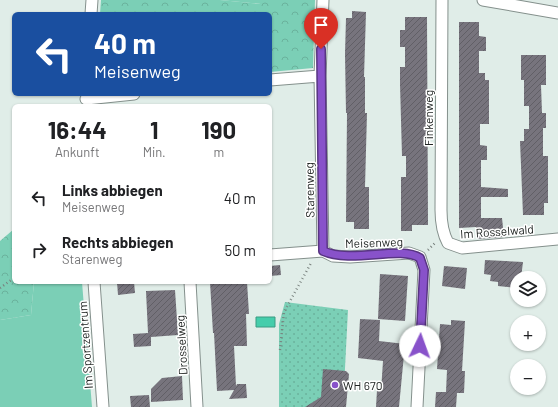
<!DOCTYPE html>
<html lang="de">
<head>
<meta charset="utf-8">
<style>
  body { margin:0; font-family:Barlow,sans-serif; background:#f2f2f2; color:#202124; height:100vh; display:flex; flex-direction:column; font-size:15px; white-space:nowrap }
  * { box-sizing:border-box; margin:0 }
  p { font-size:13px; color:#757577 }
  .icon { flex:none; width:22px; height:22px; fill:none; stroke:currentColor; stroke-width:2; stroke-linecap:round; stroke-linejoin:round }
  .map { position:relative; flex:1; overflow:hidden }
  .details { position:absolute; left:12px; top:104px; width:260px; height:180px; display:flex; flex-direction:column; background:#fff; border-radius:6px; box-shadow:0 1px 3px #0004 }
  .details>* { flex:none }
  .hud { position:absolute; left:12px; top:12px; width:260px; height:84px; border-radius:6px; box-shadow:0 1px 3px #0004; background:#1a4fa0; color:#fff; overflow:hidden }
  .tools { position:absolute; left:510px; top:271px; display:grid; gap:8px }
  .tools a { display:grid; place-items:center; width:36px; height:36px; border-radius:50%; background:#fff; box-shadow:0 1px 3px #0004; font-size:20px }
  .pin { position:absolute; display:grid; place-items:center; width:34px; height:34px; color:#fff; margin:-41px -17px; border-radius:50% 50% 50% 0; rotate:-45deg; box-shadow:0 0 4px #0007 }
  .pin .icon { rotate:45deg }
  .me { position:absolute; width:44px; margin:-22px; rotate:3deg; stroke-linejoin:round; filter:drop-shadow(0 0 3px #0008) }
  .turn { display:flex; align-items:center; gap:14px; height:84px; padding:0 16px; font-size:18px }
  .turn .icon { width:52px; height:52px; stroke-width:2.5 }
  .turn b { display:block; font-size:28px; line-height:34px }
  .eta { display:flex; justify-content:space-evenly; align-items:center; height:68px; text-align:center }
  .eta b { font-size:24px; font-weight:700; line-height:28px }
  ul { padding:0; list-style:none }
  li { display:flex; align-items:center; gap:12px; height:52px; padding:0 16px }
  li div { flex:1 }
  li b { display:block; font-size:15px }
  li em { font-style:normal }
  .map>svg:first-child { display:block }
  .green { fill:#7bcfb6 }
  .forest { fill:url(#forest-crowns) }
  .park { fill:url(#park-dots) }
  .water { fill:#45cdab; stroke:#3a9b82 }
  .building { fill:url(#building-hatch) }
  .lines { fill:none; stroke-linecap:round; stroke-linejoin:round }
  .minor-casing { stroke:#84908c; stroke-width:13 }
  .path { stroke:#78807d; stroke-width:2.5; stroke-dasharray:1 3; stroke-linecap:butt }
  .minor { stroke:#fff; stroke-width:11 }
  .route-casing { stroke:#583583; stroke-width:10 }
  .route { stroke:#8852ca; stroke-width:7 }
  .poi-dot { fill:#8852ca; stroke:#fff; stroke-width:1.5 }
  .labels { text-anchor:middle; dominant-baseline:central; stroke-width:3; stroke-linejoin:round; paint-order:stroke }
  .street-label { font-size:12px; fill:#202523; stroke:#fff }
  .poi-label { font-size:12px; fill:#202523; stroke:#fff; text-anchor:start }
</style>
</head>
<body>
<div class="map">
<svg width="558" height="407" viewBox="0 0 558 407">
  <defs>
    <pattern id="forest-crowns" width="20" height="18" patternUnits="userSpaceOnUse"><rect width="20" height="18" fill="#7bcfb6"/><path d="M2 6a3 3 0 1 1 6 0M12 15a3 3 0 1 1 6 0" fill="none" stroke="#6ab29c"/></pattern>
    <pattern id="park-dots" width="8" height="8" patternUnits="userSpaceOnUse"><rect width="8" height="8" fill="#7bcfb6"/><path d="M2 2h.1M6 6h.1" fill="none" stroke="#6ab29c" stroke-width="1.8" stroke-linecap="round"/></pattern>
    <pattern id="building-hatch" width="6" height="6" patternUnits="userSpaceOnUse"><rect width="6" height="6" fill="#77747d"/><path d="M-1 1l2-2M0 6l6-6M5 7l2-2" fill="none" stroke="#615f66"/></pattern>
  </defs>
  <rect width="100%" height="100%" fill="#e0ede8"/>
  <path class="green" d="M220 0H261V4Z
    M34 282H82L92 407H0V320L31 315Z"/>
  <path class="forest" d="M101 0H220L260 4 261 0H315L313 68 270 72V14H100Z
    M14 229V282H34L31 315 0 320V241Z"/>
  <path class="park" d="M285 302 348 310 343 407H279V324Z"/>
  <path class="water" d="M256 317H275V327H256Z"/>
  <path class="building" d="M352 11 366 12 364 77H365V113H367L365 187H369V229H354V222H346L347 113H346L345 54 346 18H352Z
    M405 17H427L428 225H412V231H401V177H406V156H402L400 84V67H405V47H400V30H405Z
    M459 22H479V36L486 37V51H479V73H485V80H489V124H480V145L487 146V160H481V187L508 189V197H481V218H502L504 237 477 239 476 227 459 228Z
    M521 55H546V85H541L542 113H546V128H543V156H548V203H544V215H523L520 141H524V129H529V106H524V80H521Z
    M485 260 523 262 521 278H517V288L498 286V282L490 281 491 275 484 274Z
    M280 265 281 275 270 276V266Z
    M444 266 467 268 465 289 442 286Z
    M380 274 408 276 405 321 378 319Z
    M117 282H134L135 293 118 295Z
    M210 282H247L249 314H246L247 346H234L236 386 237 384H246L247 398 229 399 234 390 217 391 214 333H213Z
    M175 290 178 335 151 337V346L134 347 133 334 148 333 146 291Z
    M360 319 380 320 379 341 405 344 399 407H376L377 390 381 391 383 361 358 358Z
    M451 320 465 321 462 371H465L464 393H457L456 407H435L436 392H446L447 370 437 369 440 324 451 325Z
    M323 369 346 371 349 374 346 407H305L321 397Z
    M182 376 183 400 151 402V389L162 378Z
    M149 395 150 407H131L130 396Z"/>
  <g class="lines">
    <defs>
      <path id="minor" d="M442 0 441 210C441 222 442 232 448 243L462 248 558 239
        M483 0 558 13
        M91 14 92 0
        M270 80 320 76
        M86 99 134 94
        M323 251 320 76 323 0
        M270 255 323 251 333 256 350 257 409 253 420 257 424 270 417 407
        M94 282 103 407
        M190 282 197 407"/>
    </defs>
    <use href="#minor" class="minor-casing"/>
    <path class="path" d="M428 250 436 242
      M0 288 14 278
      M280 350 284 312 311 263"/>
    <use href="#minor" class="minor"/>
  </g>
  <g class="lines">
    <defs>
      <path id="route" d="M321 49 323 251C352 264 400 245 420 258L424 270 420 346"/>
    </defs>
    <use href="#route" class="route-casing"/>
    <use href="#route" class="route"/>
  </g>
  <circle class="poi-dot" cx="335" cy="385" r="4"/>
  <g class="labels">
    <g class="street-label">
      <text transform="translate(428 118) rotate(-90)">Finkenweg</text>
      <text transform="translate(309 190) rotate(-91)">Starenweg</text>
      <text transform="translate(497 231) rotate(-4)">Im Rosselwald</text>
      <text transform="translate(374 242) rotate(-2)">Meisenweg</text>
      <text transform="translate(85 345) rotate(-94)">Im Sportzentrum</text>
      <text transform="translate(181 345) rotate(-93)">Drosselweg</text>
    </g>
    <g class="poi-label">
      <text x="343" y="385">WH 670</text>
    </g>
  </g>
</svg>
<div class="tools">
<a><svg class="icon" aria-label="layers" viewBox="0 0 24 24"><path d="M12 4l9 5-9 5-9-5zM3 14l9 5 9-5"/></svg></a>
<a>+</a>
<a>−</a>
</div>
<div class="pin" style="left:321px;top:49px;background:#d93025"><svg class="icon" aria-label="arrive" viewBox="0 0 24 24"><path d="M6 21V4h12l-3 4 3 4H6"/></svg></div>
<svg class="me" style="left:420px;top:346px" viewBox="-20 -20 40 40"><circle r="19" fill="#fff"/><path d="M0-13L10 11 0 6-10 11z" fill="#8852ca"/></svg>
<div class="hud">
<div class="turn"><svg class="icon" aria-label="left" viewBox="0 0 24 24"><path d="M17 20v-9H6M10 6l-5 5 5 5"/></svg><div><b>40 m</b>Meisenweg</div></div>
</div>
<section class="details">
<div class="eta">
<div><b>16:44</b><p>Ankunft</p></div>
<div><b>1</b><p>Min.</p></div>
<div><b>190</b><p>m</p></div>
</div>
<ul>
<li><svg class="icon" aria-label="left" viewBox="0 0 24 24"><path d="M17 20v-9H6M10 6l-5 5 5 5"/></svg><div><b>Links abbiegen</b><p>Meisenweg</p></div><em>40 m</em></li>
<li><svg class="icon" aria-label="right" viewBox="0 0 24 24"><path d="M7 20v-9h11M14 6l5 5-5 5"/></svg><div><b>Rechts abbiegen</b><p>Starenweg</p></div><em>50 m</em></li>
</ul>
</section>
</div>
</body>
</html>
